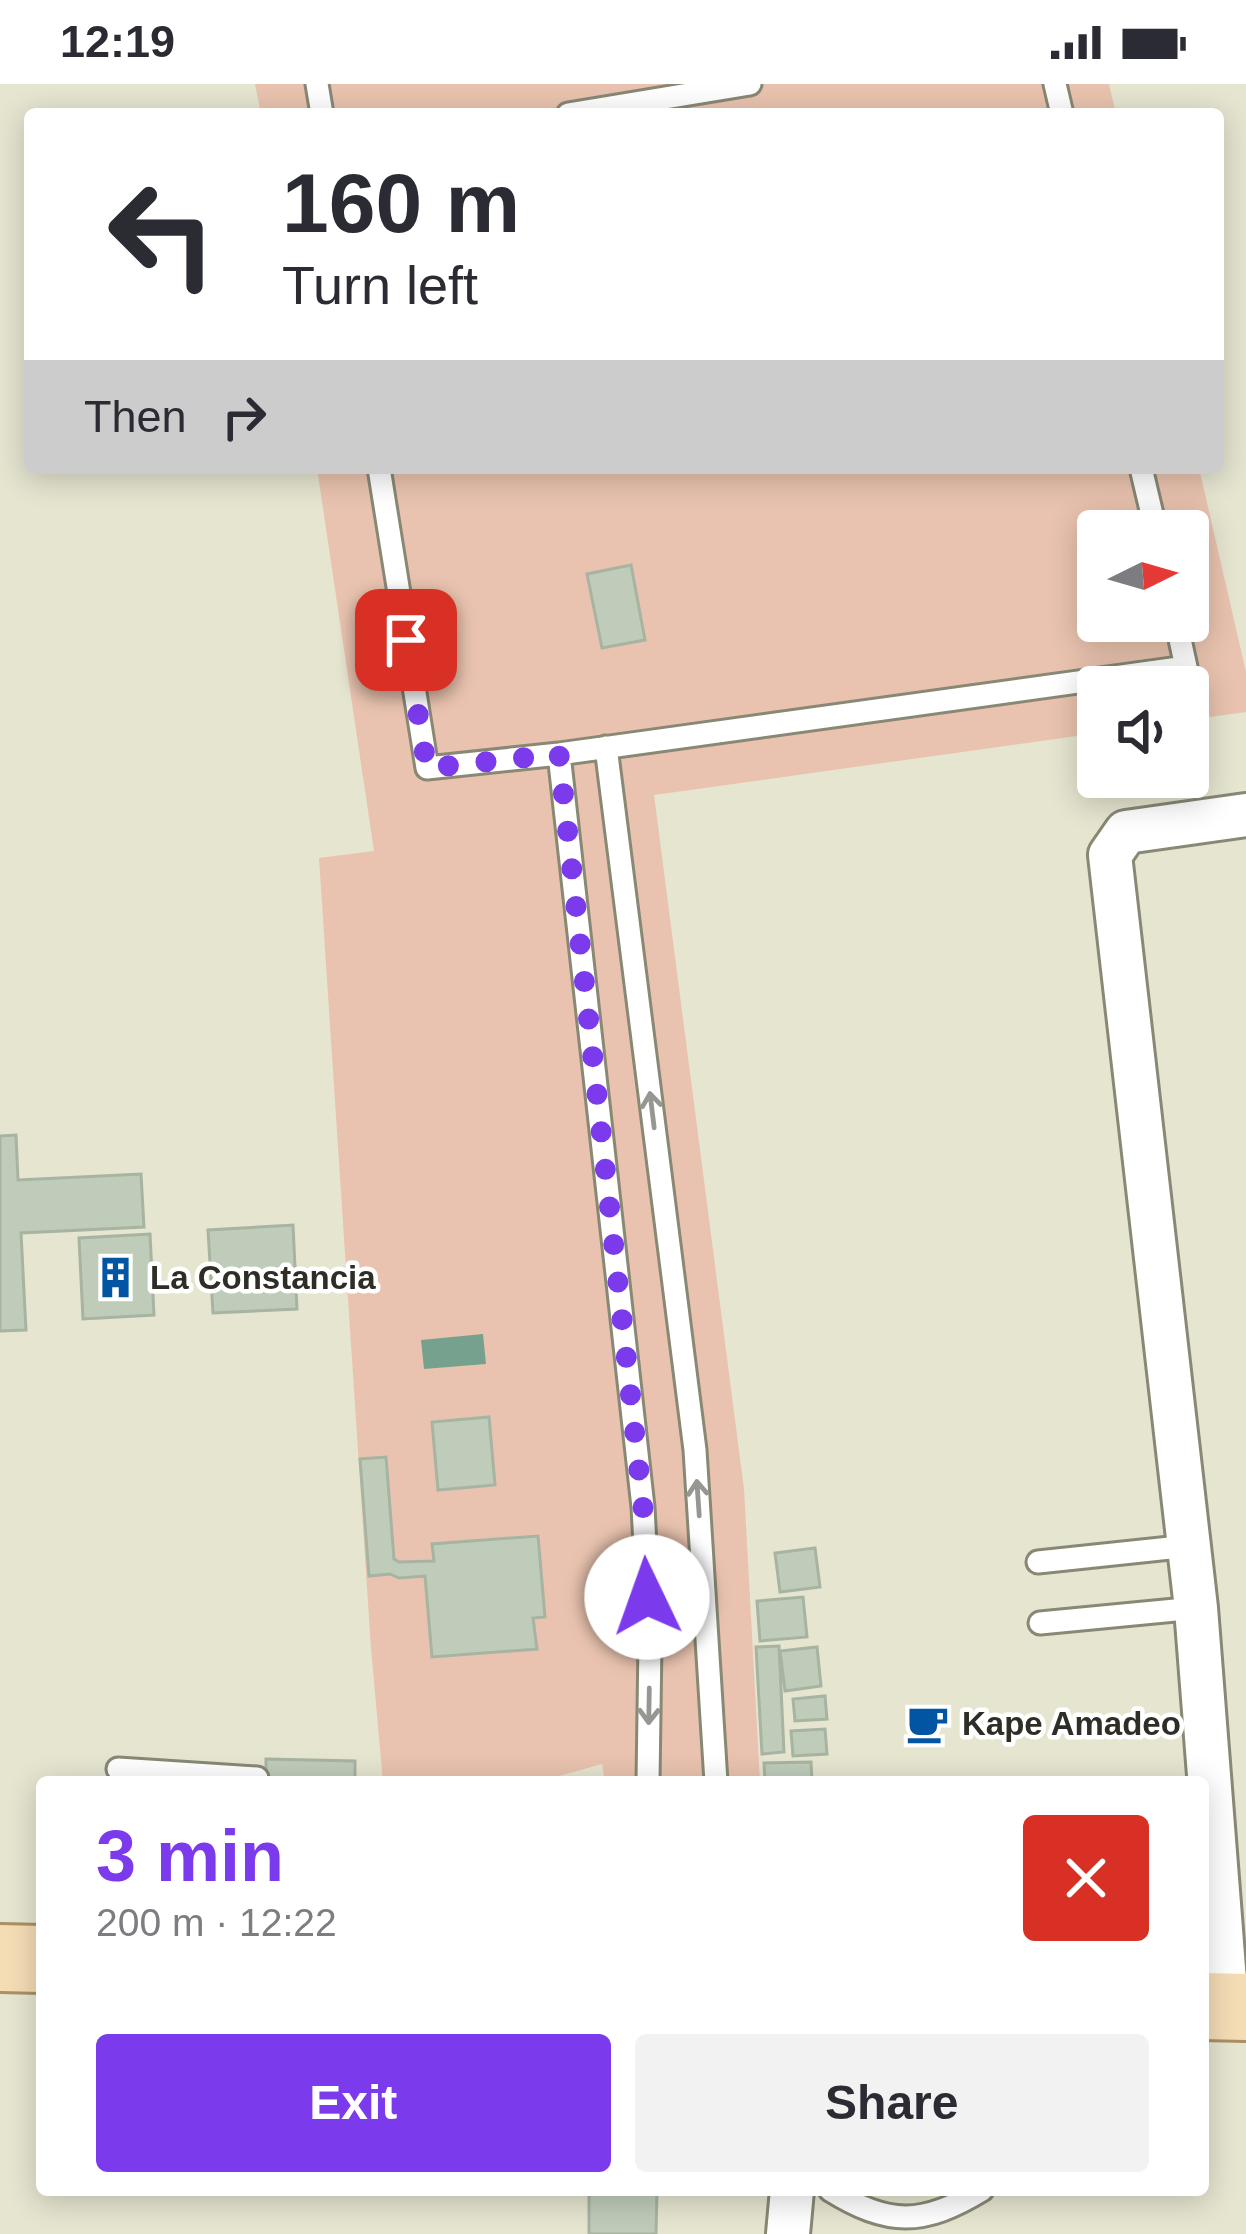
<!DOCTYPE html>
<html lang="en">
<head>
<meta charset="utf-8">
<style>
  body { margin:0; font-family:Arial,sans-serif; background:#f2f2f3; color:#2b2b33; height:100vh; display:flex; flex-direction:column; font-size:45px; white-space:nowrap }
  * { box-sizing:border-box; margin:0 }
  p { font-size:39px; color:#7c7c81 }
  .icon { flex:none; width:66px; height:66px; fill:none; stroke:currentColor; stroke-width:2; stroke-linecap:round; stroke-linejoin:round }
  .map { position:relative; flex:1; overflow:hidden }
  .side { position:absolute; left:36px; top:1692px; width:1173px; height:420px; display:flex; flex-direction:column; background:#fff; border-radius:12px; box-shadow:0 6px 30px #0003 }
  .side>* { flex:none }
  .hud { position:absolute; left:24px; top:24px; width:1200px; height:366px; border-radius:12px; box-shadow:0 6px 30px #0003; background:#fff; color:#2b2b33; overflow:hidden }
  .needle { width:78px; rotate:85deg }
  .fabs { position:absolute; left:1077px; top:426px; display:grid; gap:24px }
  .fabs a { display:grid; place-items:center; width:132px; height:132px; border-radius:12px; background:#fff; box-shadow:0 6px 30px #0003; font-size:60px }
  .pin { position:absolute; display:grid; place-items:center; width:102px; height:102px; color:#fff; margin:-51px; border-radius:24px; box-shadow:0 6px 18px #0006 }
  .me { position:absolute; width:132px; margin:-66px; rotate:357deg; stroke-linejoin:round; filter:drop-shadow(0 0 9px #0008) }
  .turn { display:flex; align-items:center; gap:42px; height:252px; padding:0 60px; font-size:54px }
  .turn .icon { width:156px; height:156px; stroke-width:2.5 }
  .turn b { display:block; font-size:84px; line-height:102px }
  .then { display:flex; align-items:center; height:114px; padding:0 60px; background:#0003; gap:24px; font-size:45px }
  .round { display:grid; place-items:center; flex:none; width:126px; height:126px; border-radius:12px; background:#f2f2f3 }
  .headline { display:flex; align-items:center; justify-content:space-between; height:204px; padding:0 60px }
  h1 { font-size:72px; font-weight:600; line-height:90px; color:#7c3aed }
  .action { display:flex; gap:24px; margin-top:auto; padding:24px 60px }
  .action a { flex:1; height:138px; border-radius:12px; background:#7c3aed; color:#fff; font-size:48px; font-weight:600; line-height:138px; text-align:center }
  .action a+a { background:#f2f2f3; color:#2b2b33 }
  .status { display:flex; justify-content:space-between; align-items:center; height:84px; padding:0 60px; background:#fff; direction:ltr }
  .status svg { height:33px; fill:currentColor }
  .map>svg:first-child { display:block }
  .green { fill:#e9c3af; fill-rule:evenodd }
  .water { fill:#77a18f }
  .building { fill:#bfccba; stroke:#a7b4a2; stroke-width:3 }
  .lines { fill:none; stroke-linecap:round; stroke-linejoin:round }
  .service-casing { stroke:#888875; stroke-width:27 }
  .minor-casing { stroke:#888875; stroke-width:48 }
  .primary-casing { stroke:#aa9062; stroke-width:72 }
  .service { stroke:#fff; stroke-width:21 }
  .minor { stroke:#fff; stroke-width:42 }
  .primary { stroke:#f4dcb5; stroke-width:66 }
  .oneway { stroke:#969692 }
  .route { stroke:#7c3aed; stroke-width:21; stroke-dasharray:0 37.8 }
  .labels { text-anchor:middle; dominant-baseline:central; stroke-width:9; stroke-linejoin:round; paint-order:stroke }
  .poi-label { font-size:33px; font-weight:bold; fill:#2e2e26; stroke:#fff; text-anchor:start }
</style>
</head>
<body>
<div class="status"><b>12:19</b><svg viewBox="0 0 49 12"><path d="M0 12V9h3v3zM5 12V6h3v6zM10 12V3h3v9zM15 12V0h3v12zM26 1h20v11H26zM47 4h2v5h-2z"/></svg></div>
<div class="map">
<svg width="1246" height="2150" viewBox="0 0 1246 2150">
  <rect width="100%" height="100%" fill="#e5e5d0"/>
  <path class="green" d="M255 0H1109L1116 30H261Z
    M317 384H1199L1246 588V628L1188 636V603H1098V649L654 711 744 1405 760 1698H605L602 1680 538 1698H383L371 1564 319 774 374 767ZM1098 447H1188V537H1098Z"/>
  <path class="water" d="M483 1250 486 1280 424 1285 421 1256Z"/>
  <path class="building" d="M631 481 645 556 602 564 587 490Z
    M16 1051 18 1096 141 1090 144 1143 21 1149 26 1246 0 1247V1052Z
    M293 1141 297 1225 213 1229 208 1146Z
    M150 1150 154 1231 83 1235 79 1154Z
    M489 1333 495 1401 438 1406 432 1338Z
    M386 1373 394 1475 399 1478 434 1477 432 1460 538 1452 545 1533 533 1534 537 1565 432 1573 425 1492 399 1494 390 1490 369 1492 360 1375Z
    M815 1464 820 1503 780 1508 775 1469Z
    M803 1513 807 1553 760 1557 757 1517Z
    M779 1562 784 1668 762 1670 756 1563Z
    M817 1563 821 1602 785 1607 780 1567Z
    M825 1612 827 1635 795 1637 793 1615Z
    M825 1645 827 1670 793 1672 791 1647Z
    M266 1675 355 1677V1698H266Z
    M811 1678 812 1698H765L764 1679Z
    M589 2106H657L656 2150H589Z"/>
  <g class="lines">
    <defs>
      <path id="service" d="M317 0 322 30
        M1055 0 1062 30
        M568 30 750 0
        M379 384 427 684 559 670 1186 583 1176 537
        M1141 384 1156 447
        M606 663 695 1366 716 1698
        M559 670 643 1423 650 1558 648 1698
        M1038 1478 1189 1462
        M1040 1539 1196 1524
        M118 1685 257 1694
        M830 2106C888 2142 923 2142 982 2106"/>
      <path id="minor" d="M1227 1923 1196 1524 1110 771 1126 748 1246 731
        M788 2150 792 2106"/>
      <path id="primary" d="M0 1874 42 1875
        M1203 1922 1246 1923"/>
    </defs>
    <use href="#service" class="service-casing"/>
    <use href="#minor" class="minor-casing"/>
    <use href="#primary" class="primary-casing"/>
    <use href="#service" class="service"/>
    <use href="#minor" class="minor"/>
    <use href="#primary" class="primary"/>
  </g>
  <defs><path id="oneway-shaft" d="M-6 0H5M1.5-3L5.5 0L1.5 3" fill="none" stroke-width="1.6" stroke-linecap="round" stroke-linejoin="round" transform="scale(3)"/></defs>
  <g class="oneway">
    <use href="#oneway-shaft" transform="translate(652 1026) rotate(-97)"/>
    <use href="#oneway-shaft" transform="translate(698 1414) rotate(-94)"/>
    <use href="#oneway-shaft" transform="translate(649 1622) rotate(91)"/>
  </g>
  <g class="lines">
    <path class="route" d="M406 556 427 684 559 670 643 1423 647 1513"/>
  </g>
  <defs>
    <symbol id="building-bare" viewBox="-9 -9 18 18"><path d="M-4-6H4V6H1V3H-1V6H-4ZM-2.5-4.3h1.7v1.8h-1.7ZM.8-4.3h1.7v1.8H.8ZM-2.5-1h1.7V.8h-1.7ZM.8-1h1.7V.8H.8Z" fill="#0255a3" stroke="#fff" stroke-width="2.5" paint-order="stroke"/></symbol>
    <symbol id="cafe-bare" viewBox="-9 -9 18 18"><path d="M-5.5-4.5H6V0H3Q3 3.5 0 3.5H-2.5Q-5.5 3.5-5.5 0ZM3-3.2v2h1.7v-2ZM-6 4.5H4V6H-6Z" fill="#0255a3" stroke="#fff" stroke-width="2.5" paint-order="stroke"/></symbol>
  </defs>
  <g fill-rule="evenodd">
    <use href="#building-bare" x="86" y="1164" width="59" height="59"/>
    <use href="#cafe-bare" x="898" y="1610" width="59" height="59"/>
  </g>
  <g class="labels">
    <g class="poi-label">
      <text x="150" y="1193">La Constancia</text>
      <text x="962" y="1639">Kape Amadeo</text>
    </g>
  </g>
</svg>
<div class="fabs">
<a><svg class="needle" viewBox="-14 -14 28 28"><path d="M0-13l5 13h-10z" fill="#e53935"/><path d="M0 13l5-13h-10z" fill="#7c7c81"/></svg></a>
<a><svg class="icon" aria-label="sound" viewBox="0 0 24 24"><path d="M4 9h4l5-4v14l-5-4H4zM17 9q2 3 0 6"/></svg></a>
</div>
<div class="pin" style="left:406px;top:556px;background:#d93025"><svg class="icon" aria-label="arrive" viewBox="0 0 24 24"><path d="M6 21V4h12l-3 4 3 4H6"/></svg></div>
<svg class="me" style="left:647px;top:1513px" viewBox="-20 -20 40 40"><circle r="19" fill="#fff"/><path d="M0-13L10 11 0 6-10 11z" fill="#7c3aed"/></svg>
<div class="hud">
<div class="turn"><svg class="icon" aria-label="left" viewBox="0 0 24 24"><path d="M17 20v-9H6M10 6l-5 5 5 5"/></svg><div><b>160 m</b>Turn left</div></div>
<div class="then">Then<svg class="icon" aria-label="right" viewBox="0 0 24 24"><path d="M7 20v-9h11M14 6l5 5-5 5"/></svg></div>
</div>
<section class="side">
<div class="headline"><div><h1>3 min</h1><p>200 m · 12:22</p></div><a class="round" style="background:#d93025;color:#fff"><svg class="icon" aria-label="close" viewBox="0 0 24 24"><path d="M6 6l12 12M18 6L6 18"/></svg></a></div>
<div class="action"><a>Exit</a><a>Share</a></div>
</section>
</div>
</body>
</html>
